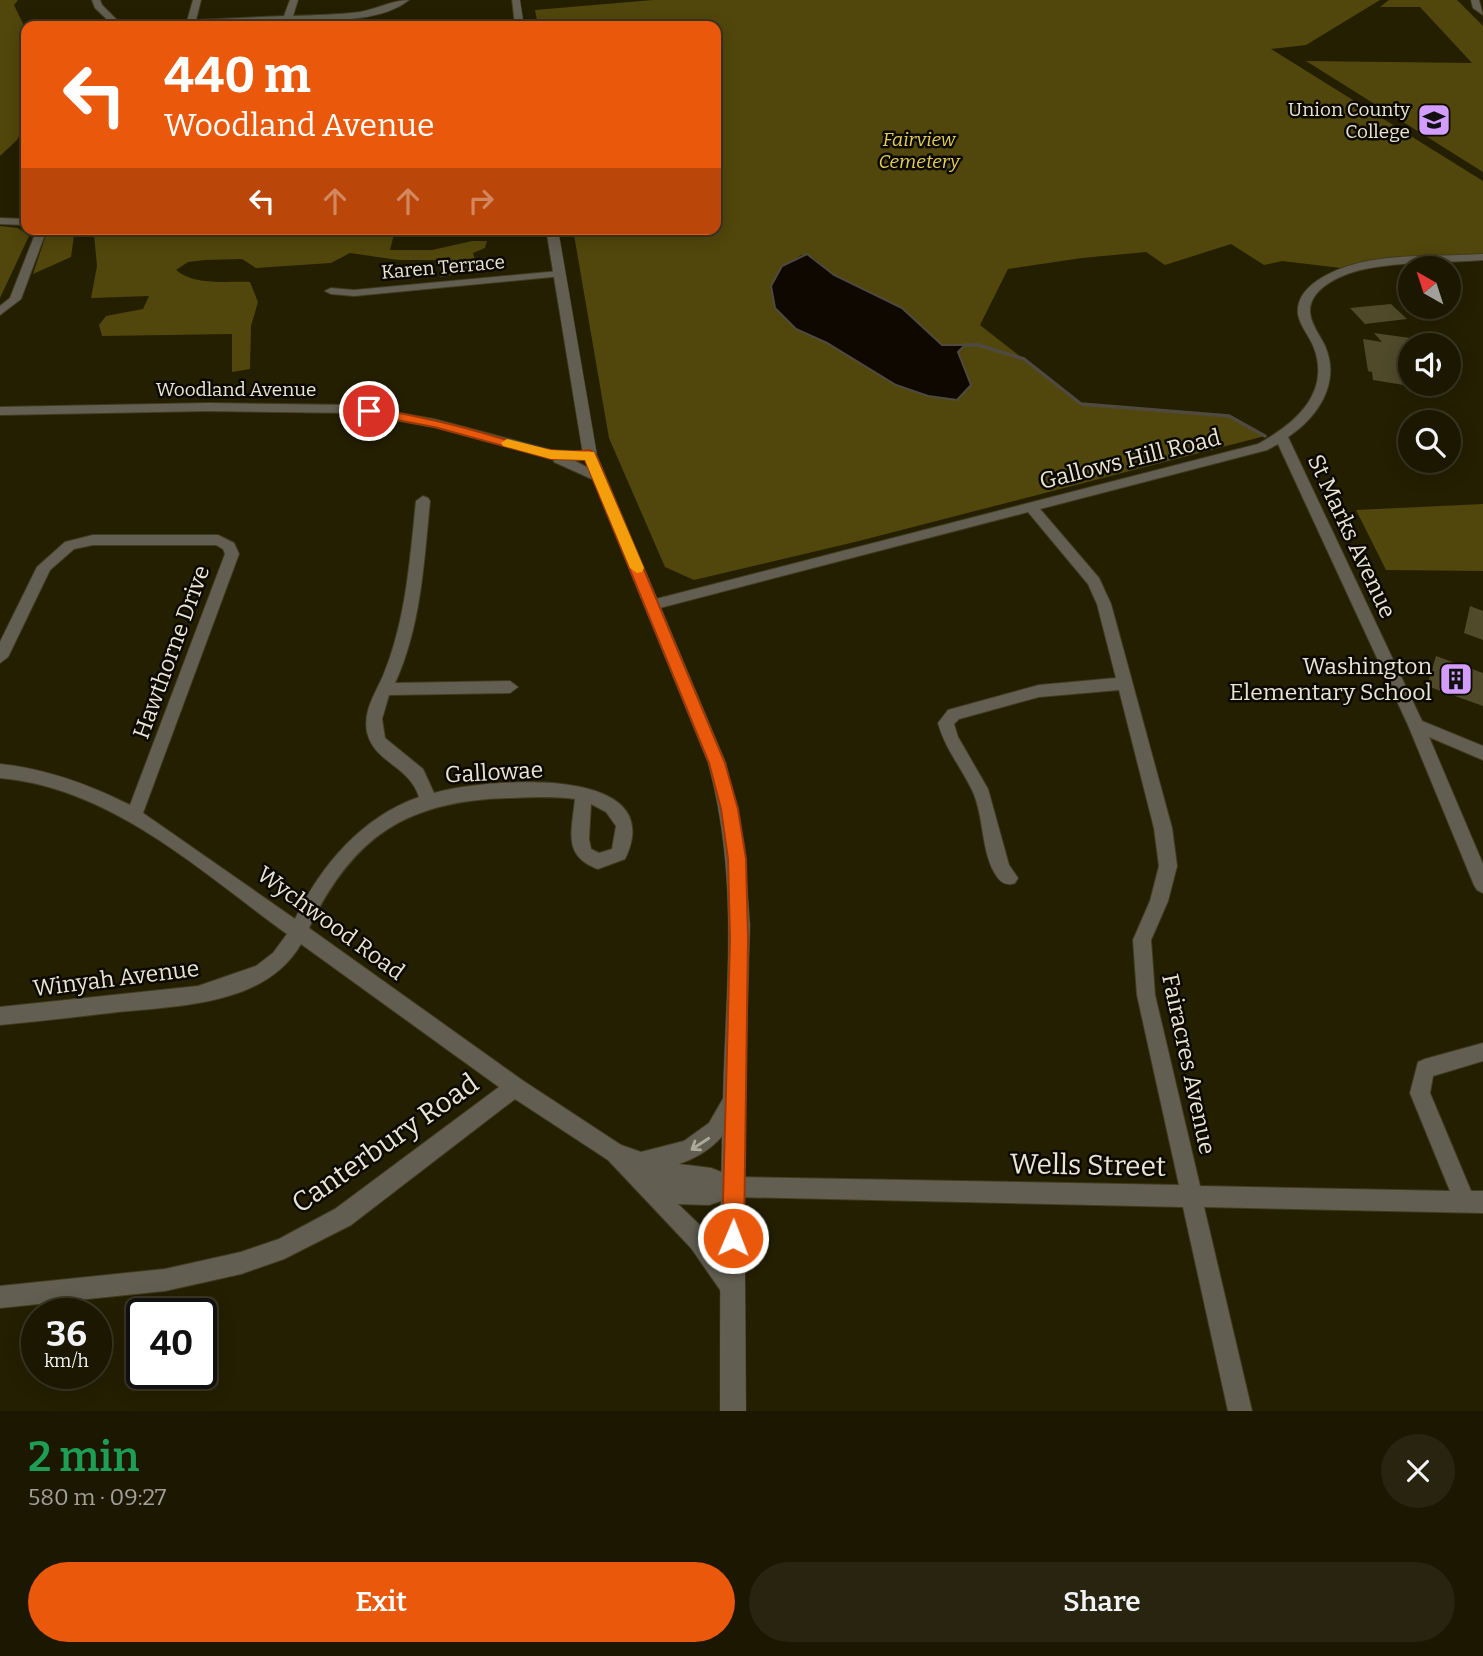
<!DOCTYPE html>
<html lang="en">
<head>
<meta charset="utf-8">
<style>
  body { margin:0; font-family:Bitter,serif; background:#292410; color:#f1f3f6; height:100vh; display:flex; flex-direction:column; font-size:26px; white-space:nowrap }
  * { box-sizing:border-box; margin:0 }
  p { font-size:23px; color:#a09f99 }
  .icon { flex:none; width:38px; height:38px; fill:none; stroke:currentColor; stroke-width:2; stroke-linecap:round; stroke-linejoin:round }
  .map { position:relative; height:1411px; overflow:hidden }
  .drawer { display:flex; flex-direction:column; background:#1c1701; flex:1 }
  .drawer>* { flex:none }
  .guide { position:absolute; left:21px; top:21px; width:700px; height:214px; border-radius:14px; box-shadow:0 4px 18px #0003,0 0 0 2px #3a3623; background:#ea580c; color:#fff; overflow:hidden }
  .needle { width:46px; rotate:321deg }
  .fabs { position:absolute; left:1398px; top:256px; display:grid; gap:14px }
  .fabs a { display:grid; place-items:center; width:63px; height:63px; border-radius:50%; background:#1c1701; box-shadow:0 4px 18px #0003,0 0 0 2px #3a3623; font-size:35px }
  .speed { position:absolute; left:21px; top:1298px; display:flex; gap:14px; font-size:35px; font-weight:700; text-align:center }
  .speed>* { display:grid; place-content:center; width:91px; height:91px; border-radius:50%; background:#1c1701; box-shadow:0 4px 18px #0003,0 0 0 2px #3a3623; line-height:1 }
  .speed small { font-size:18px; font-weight:400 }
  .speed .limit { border:4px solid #111; border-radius:10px; background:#fff; color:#111 }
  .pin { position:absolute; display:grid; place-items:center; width:60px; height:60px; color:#fff; margin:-30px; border:4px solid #fff; border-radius:50%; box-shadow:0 2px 7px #0007 }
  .me { position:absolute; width:77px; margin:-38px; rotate:1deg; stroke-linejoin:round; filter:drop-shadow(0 0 5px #0008) }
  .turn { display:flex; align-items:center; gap:24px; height:147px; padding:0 28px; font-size:32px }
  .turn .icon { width:91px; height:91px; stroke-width:2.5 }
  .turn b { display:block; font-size:49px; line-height:60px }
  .lanes { display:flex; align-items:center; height:66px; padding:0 28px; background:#0003; justify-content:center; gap:35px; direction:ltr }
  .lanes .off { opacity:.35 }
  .round { display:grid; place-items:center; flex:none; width:74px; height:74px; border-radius:37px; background:#292410 }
  .head { display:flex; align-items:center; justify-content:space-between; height:119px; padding:0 28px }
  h1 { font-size:42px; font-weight:600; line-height:52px; color:#1e9e55 }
  .cta { display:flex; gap:14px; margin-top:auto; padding:14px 28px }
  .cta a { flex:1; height:80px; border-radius:42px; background:#ea580c; color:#fff; font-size:28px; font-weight:600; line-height:80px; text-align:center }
  .cta a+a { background:#292410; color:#f1f3f6 }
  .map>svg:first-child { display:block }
  .green { fill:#51470c; fill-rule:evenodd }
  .water { fill:#0e0800; stroke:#4f4a40; stroke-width:2 }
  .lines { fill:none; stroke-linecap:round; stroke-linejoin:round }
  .stream { stroke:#4f4a40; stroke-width:3.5 }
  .building { fill:#504a2b }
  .minor-casing { stroke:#403b1f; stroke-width:2 }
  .tertiary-casing { stroke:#403b1f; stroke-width:1 }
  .minor { fill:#625f52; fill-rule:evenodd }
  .tertiary { fill:#625f52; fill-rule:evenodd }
  .oneway { stroke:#aca99a }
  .route { fill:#ea580c; stroke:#983908; stroke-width:2 }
  .slow { fill:#f59e0b }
  .labels { text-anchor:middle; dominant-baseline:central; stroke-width:5; stroke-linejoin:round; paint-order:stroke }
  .far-poi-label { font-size:19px; fill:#e8e5d4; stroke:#0b0901; text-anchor:end }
  .far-park-label { font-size:19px; font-style:italic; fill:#e4cf58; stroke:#0b0901 }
  .far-street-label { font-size:19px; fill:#e8e5d4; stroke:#0b0901 }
  .street-label { font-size:23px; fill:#e8e5d4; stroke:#0b0901 }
  .poi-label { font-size:23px; fill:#e8e5d4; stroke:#0b0901; text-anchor:end }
  .near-street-label { font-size:28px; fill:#e8e5d4; stroke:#0b0901 }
</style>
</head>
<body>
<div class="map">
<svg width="1483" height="1411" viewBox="0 0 1483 1411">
  <rect width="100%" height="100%" fill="#251f01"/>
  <path class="green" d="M0 0H18L14 5 26 30V123L17 140 0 156Z
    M653 0H1380L1306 45 1271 49 1483 181V254L1374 261 1341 268 1282 261 1264 265 1231 244 1165 265 1146 252 1082 258 1008 269 980 325 1081 404 1229 416 1265 436 859 541 694 580 665 567 609 438 573 229H716V26H538L535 10ZM801 255 814 258 834 275 902 308 942 345H963L958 352 971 385 827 343 797 329V258Z
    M1389 0H1457L1483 26V172L1306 61 1472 63 1420 7H1380Z
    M0 226 18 228 29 236 0 298Z
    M48 229H75L71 257 33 274Z
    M103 229 390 231 394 234 390 250H432L472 241H487L485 248 473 253 478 271 440 277V260H398L350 253 331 263 256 268 242 259 205 260 188 262 176 270C194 286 228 281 250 282L258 302 251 326 250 369 232 372V334L102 336 99 325 106 316 143 309 149 296 91 298 97 266 94 235Z
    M1483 504V571L1386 570 1356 510Z"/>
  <path class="water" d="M807 254 834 275 902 308 942 345H965L958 352 971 385 957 400 928 396 896 385 827 343 796 329 775 308 771 286 782 266Z"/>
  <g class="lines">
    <path class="stream" d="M965 345H978L1024 359 1081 404 1229 416 1265 436"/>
  </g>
  <path class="building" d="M1391 304 1407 319 1365 324 1350 308Z
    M1374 333 1410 338V386L1373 380 1372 372 1368 371 1363 339 1382 342Z
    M1470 606 1483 611V640L1464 633Z
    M1436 656 1483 673V706L1427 686Z"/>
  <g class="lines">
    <defs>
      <path id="minor" d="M92 0H100L102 5 123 26H114L95 8Z
        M193 0H201L196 20 284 16 290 0H298L293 16C315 15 338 15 360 12 377 9 393 0 409 0 378 24 328 19 291 21L289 26H281L283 21 125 26 129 23 187 21Z
        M1471 0H1479L1483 15 1473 8Z
        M0 218 26 219V225L0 224Z
        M37 229H47L21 299 0 315V306L10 298Z
        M1483 254V260C1444 263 1403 261 1365 269 1345 273 1309 287 1310 312 1311 325 1320 335 1325 346 1341 383 1318 417 1288 437L1422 721 1483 746V760L1429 737 1483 864V893L1477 890 1474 885 1408 725 1278 444 1267 450 1040 509 1099 578 1111 604 1172 828 1177 866 1168 901 1151 940 1155 995 1200 1186 1450 1191 1410 1093 1418 1062 1425 1059 1483 1043V1061L1433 1076 1430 1093 1471 1191H1483V1213L1204 1207 1252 1411H1228L1183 1207 734 1197 709 1205 678 1204 707 1232 739 1278 742 1286 739 1294 731 1297 723 1294 691 1248 608 1160 515 1099 351 1225 284 1259 241 1274 165 1291 0 1308V1286L165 1269 241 1252 279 1239 335 1209 499 1087 301 944C266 1005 180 1006 118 1012 78 1017 39 1021 0 1025V1007L198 986 256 966 273 953 287 934C200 871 112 788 0 778V764C47 769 88 784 130 805L225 554 223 549 216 545H93L74 549 50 570 8 657 0 663V642L37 567 65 542 93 535H218L234 543 239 554 143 813 295 919C321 865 362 817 419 797 409 765 374 763 367 732 363 711 375 694 383 676 406 621 410 559 416 501L423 496 428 498 430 501C424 561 421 627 395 683L510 681 518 687 510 693 389 695 382 719 385 738 423 769 434 793C483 779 672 762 625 859L598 869C562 856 572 831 575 799 554 796 532 797 511 798 409 800 353 835 309 928L522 1080 621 1145 641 1152 684 1141 709 1123 724 1097 731 1094 738 1097 741 1104C728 1135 711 1153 679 1164L711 1168 734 1177 1179 1185 1137 995 1133 940 1150 901 1159 866 1154 828 1119 690 1039 697 959 719 954 724 958 737 988 789 1009 865 1018 878 1015 883C1005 887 999 881 994 872 981 848 984 817 973 792 962 768 945 749 938 723L948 710 1039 685 1116 678 1097 604 1088 584 1028 512 652 610 645 605 652 600 1258 444C1294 424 1331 394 1314 348 1310 336 1300 327 1298 314 1295 286 1333 270 1355 264 1396 253 1441 257 1483 254ZM591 804 606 812 616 826 612 849 599 853 591 849 589 839Z
        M559 271 565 274 563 276 354 296 331 294 325 291 331 288 354 290Z
        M209 403 353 405 434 419 551 450 595 452V458L575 461 606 477 599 481 594 480 554 462 553 458 434 427 353 413 209 411 0 415V407Z"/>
      <path id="tertiary" d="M512 0H520L524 26H515Z
        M546 229H558L597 455 726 763 744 843 750 925 744 1131 746 1411H720C720 1306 720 1201 723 1097 726 980 739 878 708 763L583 455Z"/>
    </defs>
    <use href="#minor" class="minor-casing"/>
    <use href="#tertiary" class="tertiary-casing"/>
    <use href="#minor" class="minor"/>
    <use href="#tertiary" class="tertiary"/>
  </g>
  <defs><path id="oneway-shaft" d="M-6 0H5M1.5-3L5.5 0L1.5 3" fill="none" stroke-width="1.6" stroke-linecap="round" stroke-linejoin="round" transform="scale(1.75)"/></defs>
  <use class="oneway" href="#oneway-shaft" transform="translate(700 1144) rotate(147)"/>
  <path class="route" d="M369 407C400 413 431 419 461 427 502 437 547 457 590 450L596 455 725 763 738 809 746 859 748 939 744 1238 741 1245 733 1248 726 1245 722 1238 730 939 728 859 721 809 709 763 585 460 551 459 434 427 365 414 363 411Z"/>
  <path class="slow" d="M507 439 551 450 594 452 644 568 642 572 637 573 630 568 585 460 551 459 503 446 501 443Z"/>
  <defs>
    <symbol id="university-square" viewBox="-11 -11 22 22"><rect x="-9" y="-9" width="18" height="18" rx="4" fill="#d29dfd" stroke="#0b0901"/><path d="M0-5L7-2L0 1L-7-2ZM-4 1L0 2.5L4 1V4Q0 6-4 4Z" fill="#111"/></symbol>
    <symbol id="building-square" viewBox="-11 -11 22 22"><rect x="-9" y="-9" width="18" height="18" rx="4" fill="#d29dfd" stroke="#0b0901"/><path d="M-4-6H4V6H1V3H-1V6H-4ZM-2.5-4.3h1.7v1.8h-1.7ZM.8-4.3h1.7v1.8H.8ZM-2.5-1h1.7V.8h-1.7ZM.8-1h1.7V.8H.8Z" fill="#111"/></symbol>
  </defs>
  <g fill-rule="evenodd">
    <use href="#university-square" x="1415" y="101" width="38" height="38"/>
    <use href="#building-square" x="1437" y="660" width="38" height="38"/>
  </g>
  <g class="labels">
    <g class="far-poi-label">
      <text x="1410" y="109">Union County<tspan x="1410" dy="22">College</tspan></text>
    </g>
    <g class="far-park-label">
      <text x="919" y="139">Fairview<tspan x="919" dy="22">Cemetery</tspan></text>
    </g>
    <g class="far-street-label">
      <text transform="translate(443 267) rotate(-5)">Karen Terrace</text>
      <text x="236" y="389">Woodland Avenue</text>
    </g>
    <g class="street-label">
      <text transform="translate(1130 459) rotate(-14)">Gallows Hill Road</text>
      <text transform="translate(1352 536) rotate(65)">St Marks Avenue</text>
      <text transform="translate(171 652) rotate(-70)">Hawthorne Drive</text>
      <text transform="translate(494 772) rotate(-3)">Gallowae</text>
      <text transform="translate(331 923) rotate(36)">Wychwood Road</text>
      <text transform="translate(116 978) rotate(-7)">Winyah Avenue</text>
      <text transform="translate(1189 1064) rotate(78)">Fairacres Avenue</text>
    </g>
    <g class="poi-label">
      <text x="1432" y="666">Washington<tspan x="1432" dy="26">Elementary School</tspan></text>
    </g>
    <g class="near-street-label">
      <text transform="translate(385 1143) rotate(-35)">Canterbury Road</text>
      <text transform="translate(1088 1165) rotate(1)">Wells Street</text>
    </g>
  </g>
</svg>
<div class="fabs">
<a><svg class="needle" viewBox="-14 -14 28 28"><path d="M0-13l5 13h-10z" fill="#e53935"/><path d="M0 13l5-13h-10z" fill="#a09f99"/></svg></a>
<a><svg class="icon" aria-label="sound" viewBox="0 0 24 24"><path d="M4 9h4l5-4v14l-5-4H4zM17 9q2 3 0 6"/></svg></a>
<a><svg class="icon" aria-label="search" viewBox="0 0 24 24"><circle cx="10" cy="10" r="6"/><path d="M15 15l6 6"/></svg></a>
</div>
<div class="speed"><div>36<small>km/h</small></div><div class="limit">40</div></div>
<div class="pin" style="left:369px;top:411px;background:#d93025"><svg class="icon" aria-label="arrive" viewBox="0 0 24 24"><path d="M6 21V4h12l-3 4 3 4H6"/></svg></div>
<svg class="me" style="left:733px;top:1238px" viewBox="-20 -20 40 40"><circle r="17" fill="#ea580c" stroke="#fff" stroke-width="3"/><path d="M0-11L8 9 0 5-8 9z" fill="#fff"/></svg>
<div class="guide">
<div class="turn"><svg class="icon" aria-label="left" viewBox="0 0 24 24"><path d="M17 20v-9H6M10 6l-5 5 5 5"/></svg><div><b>440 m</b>Woodland Avenue</div></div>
<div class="lanes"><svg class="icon" aria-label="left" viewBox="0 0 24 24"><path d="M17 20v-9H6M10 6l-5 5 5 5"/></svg><svg class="icon off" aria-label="ahead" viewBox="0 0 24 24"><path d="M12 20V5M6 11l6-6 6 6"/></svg><svg class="icon off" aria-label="ahead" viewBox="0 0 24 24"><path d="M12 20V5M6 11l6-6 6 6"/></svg><svg class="icon off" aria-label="right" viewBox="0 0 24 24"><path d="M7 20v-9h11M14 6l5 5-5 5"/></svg></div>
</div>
</div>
<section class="drawer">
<div class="head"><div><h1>2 min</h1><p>580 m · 09:27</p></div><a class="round"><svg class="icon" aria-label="close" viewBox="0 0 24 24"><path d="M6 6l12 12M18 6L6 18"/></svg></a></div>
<div class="cta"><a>Exit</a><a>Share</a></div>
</section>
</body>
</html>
